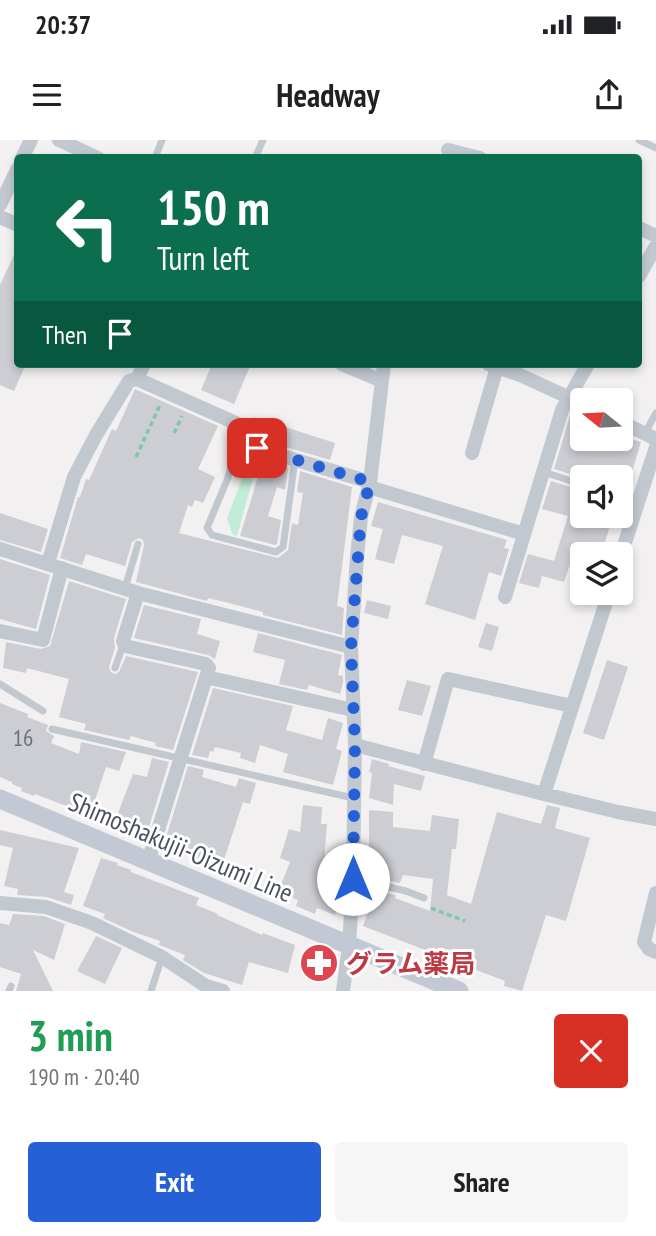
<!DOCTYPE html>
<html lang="en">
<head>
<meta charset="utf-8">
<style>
  body { margin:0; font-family:"PT Sans Narrow","Noto Sans JP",sans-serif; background:#f6f6f6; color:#202124; height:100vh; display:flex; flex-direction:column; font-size:26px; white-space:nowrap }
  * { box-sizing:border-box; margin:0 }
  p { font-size:23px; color:#757577 }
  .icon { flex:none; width:38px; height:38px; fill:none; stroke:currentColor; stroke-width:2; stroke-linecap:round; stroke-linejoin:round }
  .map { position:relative; height:851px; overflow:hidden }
  .details { display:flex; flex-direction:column; background:#fff; flex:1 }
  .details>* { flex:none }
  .top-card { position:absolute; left:14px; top:14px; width:628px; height:214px; border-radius:7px; box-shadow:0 4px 10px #0003; background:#0b6e4f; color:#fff; overflow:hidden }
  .needle { width:46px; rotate:288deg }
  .tools { position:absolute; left:570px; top:248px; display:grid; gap:14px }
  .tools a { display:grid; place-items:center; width:63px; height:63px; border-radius:7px; background:#fff; box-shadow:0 4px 10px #0003; font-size:35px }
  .pin { position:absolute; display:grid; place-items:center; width:60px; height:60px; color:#fff; margin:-30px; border-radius:14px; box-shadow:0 4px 10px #0006 }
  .me { position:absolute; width:77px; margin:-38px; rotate:0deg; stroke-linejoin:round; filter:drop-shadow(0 0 5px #0008) }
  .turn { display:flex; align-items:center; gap:24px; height:147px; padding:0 28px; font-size:32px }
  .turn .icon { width:91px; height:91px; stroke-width:2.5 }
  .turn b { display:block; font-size:49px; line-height:60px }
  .then { display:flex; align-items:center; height:66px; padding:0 28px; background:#0003; gap:14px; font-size:26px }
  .round { display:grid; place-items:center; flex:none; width:74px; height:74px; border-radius:7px; background:#f6f6f6 }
  .summary { display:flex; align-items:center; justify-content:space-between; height:119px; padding:0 28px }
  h1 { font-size:42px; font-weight:600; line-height:52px; color:#1e9e55 }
  .button { display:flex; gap:14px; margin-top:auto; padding:14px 28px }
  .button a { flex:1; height:80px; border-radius:7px; background:#2560d6; color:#fff; font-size:28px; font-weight:600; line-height:80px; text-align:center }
  .button a+a { background:#f6f6f6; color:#202124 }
  .status { display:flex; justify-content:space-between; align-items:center; height:49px; padding:0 35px; background:#fff; direction:ltr }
  .status svg { height:19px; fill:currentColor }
  header { display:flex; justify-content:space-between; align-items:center; height:91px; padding:0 28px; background:#fff; font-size:32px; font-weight:600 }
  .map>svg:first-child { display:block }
  .green { fill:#c1ecd7 }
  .building { fill:#cdced4 }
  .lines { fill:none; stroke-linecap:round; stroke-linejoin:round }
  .path { stroke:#7cc8ab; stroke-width:3.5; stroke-dasharray:5 3.5; stroke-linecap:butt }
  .service { stroke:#c1c8d0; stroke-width:7 }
  .minor { stroke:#c1c8d0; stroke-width:14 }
  .secondary { stroke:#c2c9d5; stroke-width:19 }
  .route { stroke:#2560d6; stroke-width:12; stroke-dasharray:0 21.6 }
  .labels { text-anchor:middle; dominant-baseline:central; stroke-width:6; stroke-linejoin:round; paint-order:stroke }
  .number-label { font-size:23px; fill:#6a707a }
  .street-label { font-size:26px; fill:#49515c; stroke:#fff }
  .health-label { font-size:26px; font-weight:bold; fill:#be3a42; stroke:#fff; text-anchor:start }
</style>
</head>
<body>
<div class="status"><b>20:37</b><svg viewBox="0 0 49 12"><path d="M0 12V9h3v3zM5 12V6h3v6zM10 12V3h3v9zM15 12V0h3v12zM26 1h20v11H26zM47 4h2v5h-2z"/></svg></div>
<header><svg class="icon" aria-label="menu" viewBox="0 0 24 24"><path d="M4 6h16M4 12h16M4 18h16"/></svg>Headway<svg class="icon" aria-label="share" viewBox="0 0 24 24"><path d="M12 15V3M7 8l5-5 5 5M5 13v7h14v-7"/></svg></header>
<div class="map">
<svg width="656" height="851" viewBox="0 0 656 851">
  <rect width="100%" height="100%" fill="#f2f0f0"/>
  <path class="green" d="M251 314 259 316 237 396 233 395 227 379Z"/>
  <path class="building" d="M18 106V224H26L14 251 0 245V145Z
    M212 224H251L234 264 201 250Z
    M135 249 218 286 198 329 215 337 203 363 195 360 192 367 188 365 179 393 278 418 288 410 292 383 298 385 303 353 297 352 300 331 352 347 337 466 344 468 342 495 263 475V472L229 463 208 458 207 461 136 442 144 405 143 400 139 398 132 402 125 426 86 414 82 425 60 418 78 357H80L86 339 89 340 112 289 116 291Z
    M570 275 583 279V299H621L622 296 641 302 630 338H583L554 329Z
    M254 277 335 303 330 320 252 297 250 295V288Z
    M263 320 288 328 285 350 277 347 268 376 281 380 277 404 275 405 240 396Z
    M551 341 583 351V376H613L601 415 575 409 564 442 542 436 539 448 519 443 528 414 554 421 568 376 542 369Z
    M378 362 507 400 504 408 509 409 501 436 489 432 475 480 425 464 443 406 402 395 394 424 375 419 383 389 371 386Z
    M0 373 48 389 41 412 0 400Z
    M0 419 50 435 36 489 0 479Z
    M69 441 126 459 114 498 115 508 109 527 111 532 115 534 119 532 126 516 198 532 173 610 155 606 156 603 131 596 129 600 84 590 86 584 59 577 69 539 27 528 26 533 3 528 6 502 41 509 50 506Z
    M367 460 391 466 388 479 364 473Z
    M144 465 201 479 197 494 220 501 215 519 208 515 134 498Z
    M486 483 499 487 492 511 478 507Z
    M258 493 342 515 338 535 343 536V543L340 554 309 545 307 550 279 544 285 520 253 512Z
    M607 520 628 527 604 600 583 593Z
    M407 540 431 546 422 576 398 570Z
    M213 548 293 566 286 590 322 600 328 578 343 583 336 609 342 611 333 645 283 632 288 614 260 605 255 623 240 618 241 613 215 607 213 612 210 611 208 618 192 615Z
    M0 563 28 574 27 577 48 585 46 591 54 596 51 603 79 614 81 602 126 612 119 631 106 627 90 675 35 654 34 656 21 651 22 648 12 644V642L0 637Z
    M152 618 169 622 147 693 115 681 133 634 147 637Z
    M372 619 389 624 388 626 425 636 421 651 394 644 393 665 369 658 372 633 369 632Z
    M188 626 204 630 202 637 236 647 239 638 256 643 250 664 243 662 222 726 166 710 169 702 165 701Z
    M303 665 322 667 321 684H327L323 734 342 737 340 772 336 771 335 775 317 768 315 774 296 766 298 760 278 752 290 722 280 718 289 689 300 692Z
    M547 665 560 668 555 688 590 698 566 781 546 775 522 851 504 846 505 841 363 786 376 751 396 755 395 758 430 771 433 739 403 735 400 743 381 739 382 736 365 735 364 709H369V670L393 672V687L430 691 432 675 459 679 456 709H452L447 755 471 764 497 672 541 684Z
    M0 690 79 708 64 752 74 755 71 765 47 757 17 755 18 749 4 746 13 708 0 705Z
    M101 718 118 723 117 725 131 730V732L199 758 196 765 218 774 217 775 262 795 263 793 295 805 288 833 249 822 242 845 204 833 183 820 185 815 159 805 160 801 131 791 103 778 105 774 83 766Z
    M13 774 44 776 65 784 54 820 33 810 53 851H16L21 834 0 827V783L9 785Z
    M96 796 122 808 105 844 77 831Z
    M319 811 337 818 330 835 312 828Z"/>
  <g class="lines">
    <path class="path" d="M174 293 182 276
      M136 317 160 265
      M431 768 465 781"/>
    <path class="service" d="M639 0 656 8
      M155 18 162 0
      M255 18 263 0
      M645 293 656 273
      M239 303 227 340 207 388 212 395 276 412 283 407 295 320
      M544 332 583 345
      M621 357 638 362
      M125 448 138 404
      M115 528 123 505
      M0 544 43 571
      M52 589 353 658
      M353 739 406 751 424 758
      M9 851 11 846
      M151 851 162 817"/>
    <path class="minor" d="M59 0 98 18
      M448 10 480 18
      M22 18 31 0
      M0 65 18 28
      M0 77 18 85
      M639 88 656 96
      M639 136 656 106
      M342 224 382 241
      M488 224 520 235 583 264
      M137 239 238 284 241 290 239 303 370 342
      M621 282 656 299
      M472 313 497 227
      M369 347 524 394
      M0 409 138 453 351 507
      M621 415 656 307
      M48 423 74 337 96 295 129 241 137 239 144 224
      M138 453 123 501 125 506 206 524 209 528 148 722
      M505 457 562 270 588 224
      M0 491 43 500 62 428
      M206 537 353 570
      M355 605 544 654 618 672 656 679
      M424 624 448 539 572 566
      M544 654 609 453
      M656 753 644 802 649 809 656 812
      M0 763 46 767 92 783 162 817 206 846 223 851
      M343 851 349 806 353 739 355 605 351 507 357 417 361 377 370 342 384 224"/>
    <path class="secondary" d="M0 659 459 851"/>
  </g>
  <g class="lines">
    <path class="route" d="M257 308 370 342 361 377 351 507 355 605 353 739"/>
  </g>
  <defs>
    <symbol id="pharmacy-disc" viewBox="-11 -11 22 22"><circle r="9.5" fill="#e0444e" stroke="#fff"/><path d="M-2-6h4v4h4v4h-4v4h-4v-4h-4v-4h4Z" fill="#fff"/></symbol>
  </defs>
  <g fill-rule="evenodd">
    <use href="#pharmacy-disc" x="297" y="801" width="44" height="44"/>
  </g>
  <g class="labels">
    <g class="number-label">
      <text x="23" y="597">16</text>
    </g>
    <g class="street-label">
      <text transform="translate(181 707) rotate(23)">Shimoshakujii-Oizumi Line</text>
    </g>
    <g class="health-label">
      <text x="346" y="823">グラム薬局</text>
    </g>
  </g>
</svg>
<div class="tools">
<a><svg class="needle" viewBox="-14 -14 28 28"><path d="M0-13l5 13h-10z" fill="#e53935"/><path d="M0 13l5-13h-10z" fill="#757577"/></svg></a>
<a><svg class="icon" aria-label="sound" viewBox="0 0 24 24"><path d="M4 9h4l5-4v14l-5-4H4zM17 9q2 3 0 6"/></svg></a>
<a><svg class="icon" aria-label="layers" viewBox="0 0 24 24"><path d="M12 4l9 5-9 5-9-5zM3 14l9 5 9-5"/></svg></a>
</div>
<div class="pin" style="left:257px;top:308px;background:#d93025"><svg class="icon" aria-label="arrive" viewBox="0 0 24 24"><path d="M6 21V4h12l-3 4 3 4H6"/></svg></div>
<svg class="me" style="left:353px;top:739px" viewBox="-20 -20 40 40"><circle r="19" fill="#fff"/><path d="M0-13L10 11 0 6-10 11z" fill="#2560d6"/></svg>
<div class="top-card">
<div class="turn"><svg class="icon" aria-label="left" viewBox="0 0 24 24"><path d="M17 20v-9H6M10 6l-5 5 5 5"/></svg><div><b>150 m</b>Turn left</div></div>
<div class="then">Then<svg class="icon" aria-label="arrive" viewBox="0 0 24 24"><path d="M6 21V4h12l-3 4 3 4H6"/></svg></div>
</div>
</div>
<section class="details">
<div class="summary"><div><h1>3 min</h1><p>190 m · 20:40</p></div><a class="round" style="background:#d93025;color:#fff"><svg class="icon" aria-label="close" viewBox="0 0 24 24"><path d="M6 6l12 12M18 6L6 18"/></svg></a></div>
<div class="button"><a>Exit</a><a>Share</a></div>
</section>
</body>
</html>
